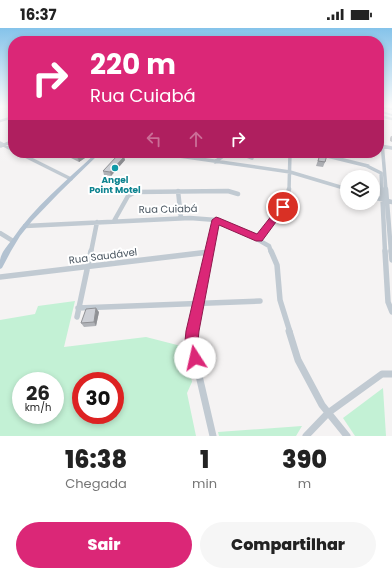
<!DOCTYPE html>
<html lang="pt">
<head>
<meta charset="utf-8">
<style>
  body { margin:0; font-family:Poppins,sans-serif; background:#f6f6f6; color:#222; height:100vh; display:flex; flex-direction:column; font-size:15px; white-space:nowrap }
  * { box-sizing:border-box; margin:0 }
  p { font-size:13px; color:#767676 }
  .icon { flex:none; width:22px; height:22px; fill:none; stroke:currentColor; stroke-width:2; stroke-linecap:round; stroke-linejoin:round }
  .map { position:relative; height:408px; overflow:hidden }
  .details { display:flex; flex-direction:column; background:#fff; flex:1 }
  .details>* { flex:none }
  .top-card { position:absolute; left:8px; top:8px; width:376px; height:122px; border-radius:16px; box-shadow:0 2px 6px #0003; background:#db2777; color:#fff; overflow:hidden }
  .fabs { position:absolute; left:340px; top:142px; display:grid; gap:8px }
  .fabs a { display:grid; place-items:center; width:40px; height:40px; border-radius:50%; background:#fff; box-shadow:0 2px 6px #0003; font-size:20px }
  .speed { position:absolute; left:12px; top:344px; display:flex; gap:8px; font-size:20px; font-weight:700; text-align:center }
  .speed>* { display:grid; place-content:center; width:52px; height:52px; border-radius:50%; background:#fff; box-shadow:0 2px 6px #0003; line-height:1 }
  .speed small { font-size:10px; font-weight:400 }
  .speed .limit { border:6px solid #d22; background:#fff; color:#111 }
  .pin { position:absolute; display:grid; place-items:center; width:34px; height:34px; color:#fff; margin:-17px; border:2px solid #fff; border-radius:50%; box-shadow:0 1px 4px #0007 }
  .me { position:absolute; width:44px; margin:-22px; rotate:350deg; stroke-linejoin:round; filter:drop-shadow(0 0 3px #0008) }
  .turn { display:flex; align-items:center; gap:14px; height:84px; padding:0 16px; font-size:18px }
  .turn .icon { width:52px; height:52px; stroke-width:2.5 }
  .turn b { display:block; font-size:28px; line-height:34px }
  .lanes { display:flex; align-items:center; height:38px; padding:0 16px; background:#0003; justify-content:center; gap:20px; direction:ltr }
  .lanes .off { opacity:.35 }
  .eta { display:flex; justify-content:space-evenly; align-items:center; height:68px; text-align:center }
  .eta b { font-size:24px; font-weight:800; line-height:28px }
  .primary-button { display:flex; gap:8px; margin-top:auto; padding:8px 16px }
  .primary-button a { flex:1; height:46px; border-radius:24px; background:#db2777; color:#fff; font-size:16px; font-weight:800; line-height:46px; text-align:center }
  .primary-button a+a { background:#f6f6f6; color:#222 }
  .status { display:flex; justify-content:space-between; align-items:center; height:28px; padding:0 20px; background:#fff; direction:ltr }
  .status svg { height:11px; fill:currentColor }
  .map>svg:first-child { display:block }
  .green { fill:#c3f1d5; fill-rule:evenodd }
  .lines { fill:none; stroke-linecap:round; stroke-linejoin:round }
  .minor-far4 { stroke:#c1cad2; stroke-width:2.5 }
  .minor-far3 { stroke:#c1cad2; stroke-width:3.5 }
  .minor-far2 { stroke:#c1cad2; stroke-width:4.5 }
  .minor-far1 { stroke:#c1cad2; stroke-width:5.5 }
  .minor { stroke:#c1cad2; stroke-width:7 }
  .major { fill:#b3c2d1; fill-rule:evenodd }
  .wall { fill:#b0b2b7 }
  .shaded-wall { fill:#909195 }
  .building { fill:#cdcfd5; stroke:#909195 }
  .route { fill:#db2777; stroke:#8e194d }
  .culture-dot { fill:#0f9aa8; stroke:#fff; stroke-width:1.5 }
  .labels { text-anchor:middle; dominant-baseline:central; stroke-width:4; stroke-linejoin:round; paint-order:stroke }
  .far-culture-label { font-size:9px; font-weight:bold; fill:#0d838f; stroke:#fff }
  .street-label { font-size:10px; fill:#4a5661; stroke:#fff }
</style>
</head>
<body>
<div class="status"><b>16:37</b><svg viewBox="0 0 49 12"><path d="M0 12V9h3v3zM5 12V6h3v6zM10 12V3h3v9zM15 12V0h3v12zM26 1h20v11H26zM47 4h2v5h-2z"/></svg></div>
<div class="map">
<svg width="392" height="408" viewBox="0 0 392 408">
  <rect width="100%" height="100%" fill="#f5f3f3"/>
  <path class="green" d="M75 273 64 319 146 309 185 319 192 354 187 365 196 408H0V292L35 286 38 278ZM21 353H55V387H21ZM81 353H115V387H81Z
    M383 360 386 408H355L343 390Z
    M302 398 296 408H219L218 404Z"/>
  <g class="lines">
    <path class="minor-far4" d="M380 89 382 115
      M384 89 392 91
      M0 93 13 89
      M9 115 13 113"/>
    <path class="minor-far3" d="M382 114 386 162
      M0 115 13 122
      M1 118 11 114
      M381 118 392 120
      M19 125 71 151
      M158 125 290 144 347 161
      M239 125 252 130
      M315 125 368 138
      M215 134 227 125
      M367 138 381 145 382 162
      M289 162 290 125"/>
    <path class="minor-far2" d="M382 161 385 224
      M386 161 391 224
      M178 163 181 190
      M373 169 392 174
      M114 193 128 168 135 164 228 163 238 166
      M25 198 190 190 216 192 239 201 269 218 271 224
      M0 205 13 213
      M259 211 283 179 289 161
      M91 224 97 194
      M209 224 216 192"/>
    <path class="minor-far1" d="M271 223 277 237 280 272 290 304
      M385 223 388 274 392 284
      M391 223 392 232
      M0 249 209 224
      M78 280 260 273
      M77 289 91 223
      M193 304 210 223"/>
    <path class="minor" d="M193 303 191 313 213 408
      M289 303 298 332 322 377 347 408
      M306 408 328 385 382 346H392"/>
    <path class="major" d="M379 78 392 80V82L379 80Z
      M379 82 392 86V88L379 84Z
      M96 125H100L59 165 32 193 20 208 11 223 2 240 0 241C0 238 0 234 0 232 1 225 7 218 11 213 34 179 66 153 96 125Z"/>
  </g>
  <path class="wall" d="M391 108H392V114L390 113V110Z
    M70 126 85 130 79 134 71 130Z
    M320 126 325 134 323 139 316 138Z
    M124 129 125 132 111 148 104 147 103 143Z
    M99 284 96 298 84 299 81 295Z"/>
  <path class="shaded-wall" d="M83 127 85 130 79 134 78 130Z
    M124 129 125 132 111 148 110 144Z
    M96 280 99 284 96 298 94 294Z"/>
  <path class="building" d="M74 125H80L83 127 78 130 70 126Z
    M320 126 327 127 325 134 318 133Z
    M117 128 124 129 110 144 103 143Z
    M96 280 94 294 81 295 86 281Z"/>
  <linearGradient id="sky" x2="0" y2="1"><stop stop-color="#85c3ea"/><stop offset="0.58" stop-color="#fafafa"/><stop offset="1" stop-color="#fafafa" stop-opacity="0"/></linearGradient>
  <rect width="392" height="135" fill="url(#sky)"/>
  <path class="route" d="M283 176 287 179 262 213H256L219 197 199 303 198 313 202 330 200 335 195 337 190 335 185 313 186 303 212 192 216 189 219 190 257 206 280 177Z"/>
  <circle class="culture-dot" cx="115" cy="140" r="4"/>
  <g class="labels">
    <g class="far-culture-label">
      <text x="115" y="152">Angel<tspan x="115" dy="10">Point Motel</tspan></text>
    </g>
    <g class="street-label">
      <text transform="translate(168 181) rotate(-1)">Rua Cuiabá</text>
      <text transform="translate(103 228) rotate(-7)">Rua Saudável</text>
    </g>
  </g>
</svg>
<div class="fabs">
<a><svg class="icon" aria-label="layers" viewBox="0 0 24 24"><path d="M12 4l9 5-9 5-9-5zM3 14l9 5 9-5"/></svg></a>
</div>
<div class="speed"><div>26<small>km/h</small></div><div class="limit">30</div></div>
<div class="pin" style="left:283px;top:179px;background:#d93025"><svg class="icon" aria-label="arrive" viewBox="0 0 24 24"><path d="M6 21V4h12l-3 4 3 4H6"/></svg></div>
<svg class="me" style="left:195px;top:330px" viewBox="-20 -20 40 40"><circle r="19" fill="#fff"/><path d="M0-13L10 11 0 6-10 11z" fill="#db2777"/></svg>
<div class="top-card">
<div class="turn"><svg class="icon" aria-label="right" viewBox="0 0 24 24"><path d="M7 20v-9h11M14 6l5 5-5 5"/></svg><div><b>220 m</b>Rua Cuiabá</div></div>
<div class="lanes"><svg class="icon off" aria-label="left" viewBox="0 0 24 24"><path d="M17 20v-9H6M10 6l-5 5 5 5"/></svg><svg class="icon off" aria-label="ahead" viewBox="0 0 24 24"><path d="M12 20V5M6 11l6-6 6 6"/></svg><svg class="icon" aria-label="right" viewBox="0 0 24 24"><path d="M7 20v-9h11M14 6l5 5-5 5"/></svg></div>
</div>
</div>
<section class="details">
<div class="eta">
<div><b>16:38</b><p>Chegada</p></div>
<div><b>1</b><p>min</p></div>
<div><b>390</b><p>m</p></div>
</div>
<div class="primary-button"><a>Sair</a><a>Compartilhar</a></div>
</section>
</body>
</html>
